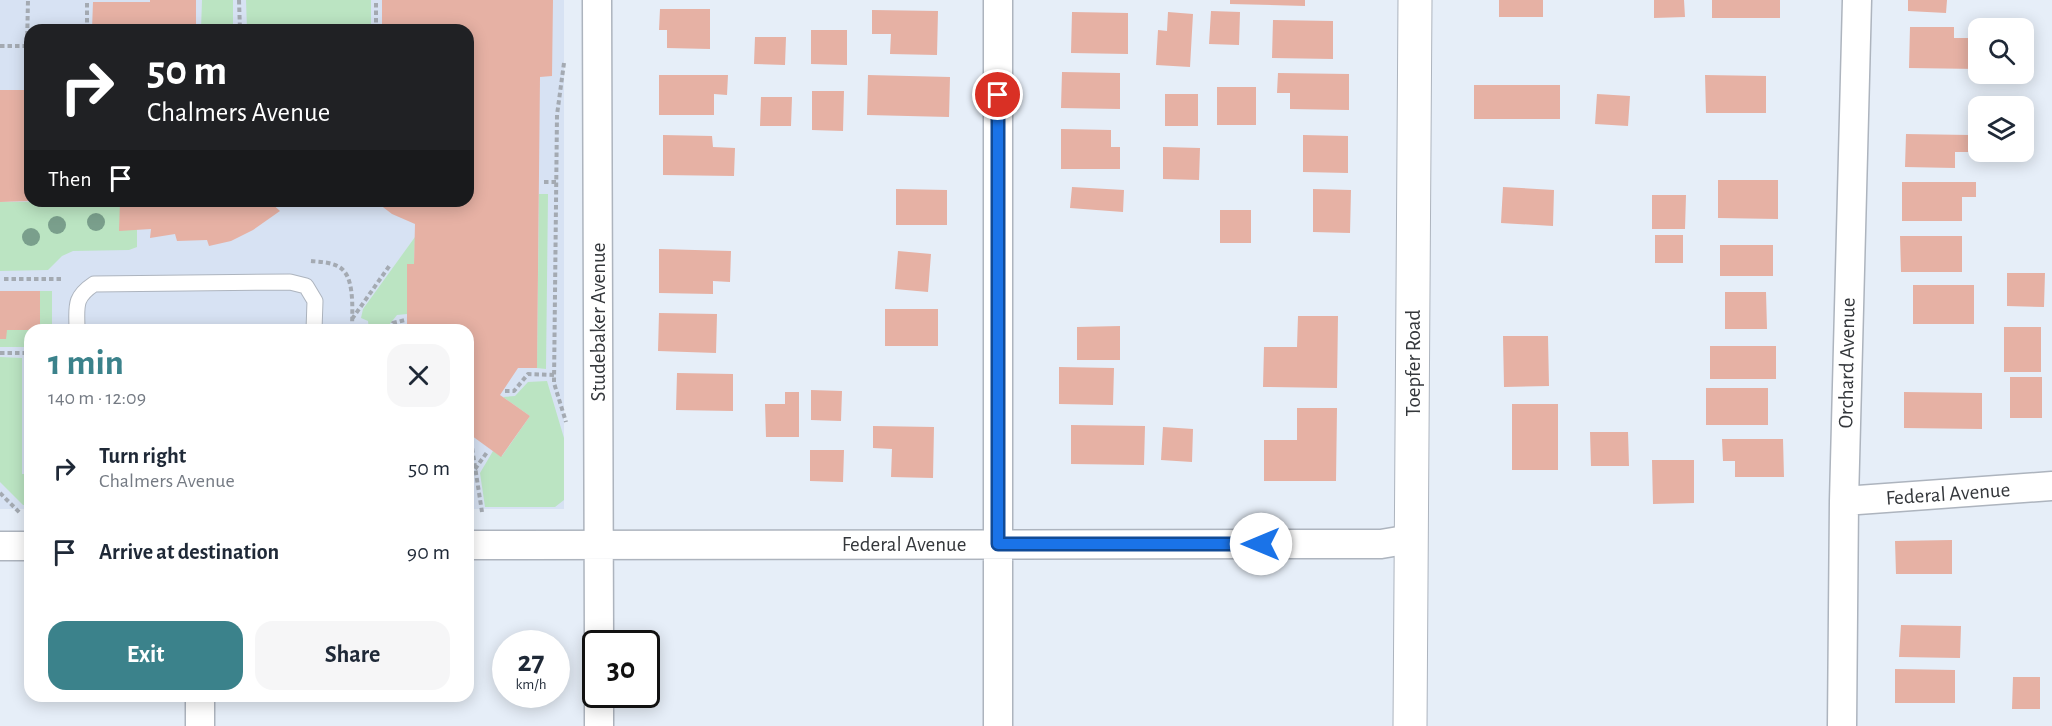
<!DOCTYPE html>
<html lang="en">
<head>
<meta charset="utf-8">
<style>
  body { margin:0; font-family:"Alegreya Sans",sans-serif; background:#f6f6f7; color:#1f2937; height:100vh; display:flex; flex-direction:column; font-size:22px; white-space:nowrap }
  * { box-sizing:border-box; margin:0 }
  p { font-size:20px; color:#747a83 }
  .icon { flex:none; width:33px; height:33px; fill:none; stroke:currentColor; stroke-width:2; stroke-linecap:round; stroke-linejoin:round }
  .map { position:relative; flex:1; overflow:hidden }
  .panel { position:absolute; left:24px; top:324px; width:450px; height:378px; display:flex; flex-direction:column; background:#fff; border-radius:18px; box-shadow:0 3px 15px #0003 }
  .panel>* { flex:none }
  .hud { position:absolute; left:24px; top:24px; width:450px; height:183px; border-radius:18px; box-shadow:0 3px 15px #0003; background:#202124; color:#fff; overflow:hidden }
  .controls { position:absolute; left:1968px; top:18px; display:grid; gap:12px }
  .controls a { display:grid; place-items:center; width:66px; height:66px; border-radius:12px; background:#fff; box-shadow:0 3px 15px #0003; font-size:30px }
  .speed { position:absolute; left:492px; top:630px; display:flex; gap:12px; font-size:30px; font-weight:700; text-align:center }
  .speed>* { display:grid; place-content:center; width:78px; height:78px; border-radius:50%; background:#fff; box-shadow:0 3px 15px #0003; line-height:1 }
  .speed small { font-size:15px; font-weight:400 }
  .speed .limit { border:3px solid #111; border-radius:9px; background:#fff; color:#111 }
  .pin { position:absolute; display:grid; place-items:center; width:51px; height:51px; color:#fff; margin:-26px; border:3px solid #fff; border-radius:50%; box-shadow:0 2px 6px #0007 }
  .me { position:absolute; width:66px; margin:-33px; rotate:270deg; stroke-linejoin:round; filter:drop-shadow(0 0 4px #0008) }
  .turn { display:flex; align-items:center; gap:21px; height:126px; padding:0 24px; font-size:27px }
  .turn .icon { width:78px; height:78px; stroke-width:2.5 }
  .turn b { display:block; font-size:42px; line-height:51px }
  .then { display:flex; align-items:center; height:57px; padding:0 24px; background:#0003; gap:12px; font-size:22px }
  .round { display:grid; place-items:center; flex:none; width:63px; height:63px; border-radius:18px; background:#f6f6f7 }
  .overview { display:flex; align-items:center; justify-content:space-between; height:102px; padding:0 24px }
  h1 { font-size:36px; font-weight:700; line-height:45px; color:#3b828b }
  .primary-button { display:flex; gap:12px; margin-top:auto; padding:12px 24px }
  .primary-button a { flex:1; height:69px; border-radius:18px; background:#3b828b; color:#fff; font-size:24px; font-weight:700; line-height:69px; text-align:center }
  .primary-button a+a { background:#f6f6f7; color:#1f2937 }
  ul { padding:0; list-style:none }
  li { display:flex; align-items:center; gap:18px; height:84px; padding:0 24px }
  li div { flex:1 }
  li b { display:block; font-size:22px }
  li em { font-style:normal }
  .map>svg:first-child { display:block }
  .built { fill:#d7e2f3; fill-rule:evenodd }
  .green { fill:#bbe4c2 }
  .building { fill:#e6b1a4 }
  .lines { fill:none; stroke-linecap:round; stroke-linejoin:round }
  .service-casing { stroke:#adb4be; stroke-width:17 }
  .minor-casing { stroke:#adb4be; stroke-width:31 }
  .tertiary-casing { stroke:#adb4be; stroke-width:35 }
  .path { stroke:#a4aab2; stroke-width:4; stroke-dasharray:4.5 3; stroke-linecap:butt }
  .service { stroke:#fff; stroke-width:15 }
  .minor { stroke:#fff; stroke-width:28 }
  .tertiary { stroke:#fff; stroke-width:33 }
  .tree { fill:#7a9f8c }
  .route-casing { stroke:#114b97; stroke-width:15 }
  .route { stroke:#1a73e8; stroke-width:10 }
  .labels { text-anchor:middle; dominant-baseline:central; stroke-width:6; stroke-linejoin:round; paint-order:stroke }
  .street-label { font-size:21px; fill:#34373b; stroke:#fff }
</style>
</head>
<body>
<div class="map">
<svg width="2052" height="726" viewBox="0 0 2052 726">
  <rect width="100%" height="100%" fill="#e6eef8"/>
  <path class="built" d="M0 0H564V509H468V330H30V509H0ZM30 30H468V201H30Z"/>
  <path class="green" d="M202 0H233V30H201Z
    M246 0H371V30H247Z
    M539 194H548L546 369 537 368Z
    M120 201 137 230V247L129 250 73 251 62 256 48 270 0 271V202Z
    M415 237 414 264H407V314L397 315 385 330H369L368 321 361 318 363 309Z
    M40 291H52V330H40Z
    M7 330H30V347H0V339Z
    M0 357 22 358V474H30V505H23L0 482Z
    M547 381 564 438V500L555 507H485L480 473 493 451 502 456 530 416 503 397 515 396 528 382Z"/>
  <path class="building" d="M150 0H196V30H92L93 2H150Z
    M382 0H553L552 76 540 77 537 368H518L500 395 530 416 501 457 468 433V330H405L407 327V264H414L415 224 392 214 375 201H468V30H382Z
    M1230 0H1305V6L1230 4Z
    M1499 0H1543V17H1499Z
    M1654 0H1684L1685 17 1654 18Z
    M1712 0H1780V18H1712Z
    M1908 0H1947L1946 13 1908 11Z
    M660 9H710V49L667 48V30H659Z
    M872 10 938 11 937 55 890 54 891 34H872Z
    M1211 11 1240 12 1239 45 1209 44Z
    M1072 12 1128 13V54L1071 53Z
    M1168 12 1193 14 1190 67 1156 65 1158 30 1167 31Z
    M1273 20 1333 21V59L1272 58Z
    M1910 27H1954V38H1978V69L1909 68Z
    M811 30H847V65L811 64Z
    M755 37H786L785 65 754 64Z
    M1062 72 1120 73V109L1061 108Z
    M1278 73 1349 74V110L1290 109V93H1277Z
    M659 75H728L727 95 714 94V115H659Z
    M868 75 950 77 949 117 867 115Z
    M1705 75 1766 76V113H1706Z
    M1474 85H1560V119H1474Z
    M1217 87H1256V125H1217Z
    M0 90H30V201L0 202Z
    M812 91H844L843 131 812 130Z
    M1165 94H1198V126H1165Z
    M1597 94 1630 96 1628 126 1595 124Z
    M761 97H792L791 126H760Z
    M1061 129 1111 130V147H1120V169H1061Z
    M1906 134 1970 135V152H1955V168L1905 167Z
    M663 135 712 136 713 147 735 148 734 176 663 175Z
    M1303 135 1348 136V173L1303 172Z
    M1163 147 1200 148 1199 180 1163 179Z
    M1718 180H1778V219L1718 218Z
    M1902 182H1976V197H1962V221H1902Z
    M1072 187 1124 190 1123 212 1070 208Z
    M1503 187 1554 190 1553 226 1501 223Z
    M896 189 947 190V225H896Z
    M1313 189 1351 190 1350 233 1313 232Z
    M1652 195H1686L1685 229H1652Z
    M120 201H269L280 211 253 230 231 241 209 246 207 240 177 241 175 234 150 238 151 229 119 231Z
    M1220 210H1251V243H1220Z
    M1655 235H1683V263H1655Z
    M1900 236H1962V272H1901Z
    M1720 245H1773V276H1720Z
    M659 249 731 251 730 282 713 281V294L659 293Z
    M898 251 931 254 928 292 895 289Z
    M2007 273H2045L2044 307 2007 306Z
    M1913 285H1974V324H1913Z
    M0 291H40V330H7L6 339H0Z
    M1725 292H1766L1767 329H1725Z
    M885 309H938V346H885Z
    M659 313 717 314 716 353 658 351Z
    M1298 316H1338L1337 388 1263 387 1264 347H1297Z
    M1120 326V360H1077V327Z
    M2004 327H2041V372H2004Z
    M1503 336H1548L1549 386 1504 387Z
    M1710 346H1776V379H1710Z
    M1059 367 1114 368 1113 405 1059 404Z
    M677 373 733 374V411L676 410Z
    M2010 377H2042V418H2010Z
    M1706 388H1768V425H1706Z
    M811 390 842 391 841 421 811 420Z
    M785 392H799V437H766L765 404H785Z
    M1904 392 1982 393V429L1904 428Z
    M1512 404H1558V470H1512Z
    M1297 408H1337L1336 481H1264V440H1297Z
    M1071 425 1145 426 1144 465 1071 464Z
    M873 426 934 427 933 478 891 477 892 449 873 448Z
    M1163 427 1193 429 1192 462 1161 460Z
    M1590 432H1628L1629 466H1591Z
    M1722 439H1783L1784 477H1735V461H1723Z
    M810 450H844L843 482 810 481Z
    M1652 460H1694V503L1653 504Z
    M1952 540V574H1896L1895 541Z
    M1901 625 1961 626 1960 658 1899 657Z
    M1895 669 1955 670V703H1895Z
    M2013 677H2040V709H2012Z"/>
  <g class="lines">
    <defs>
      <path id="service" d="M77 330C77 307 73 298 94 284L290 282 306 286 315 301 314 330"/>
      <path id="minor" d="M597 0 599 644
        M1844 501 2052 486
        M468 545 1381 544 1411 539
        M0 546H30
        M599 694V726
        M200 696V726
        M998 726V0
        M1842 726 1844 501 1857 0"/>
      <path id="tertiary" d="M1410 726 1415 0"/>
    </defs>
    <use href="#service" class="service-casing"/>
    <use href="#minor" class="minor-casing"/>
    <use href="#tertiary" class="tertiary-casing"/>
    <path class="path" d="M239 0 240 30
      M87 30V0
      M376 30V0
      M0 46H27L28 0
      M564 63 557 115 554 383 566 422
      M544 182H556
      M311 261C321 262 335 262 343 270 355 282 352 314 352 330
      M4 279H61
      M352 319 390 265
      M389 330 393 323 405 320
      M0 353H30
      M505 391H514L528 374 554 375
      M471 441 482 512
      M475 469 488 451
      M0 493 20 513"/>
    <use href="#service" class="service"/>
    <use href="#minor" class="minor"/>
    <use href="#tertiary" class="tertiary"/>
  </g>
  <g class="tree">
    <circle cx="96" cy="222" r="9"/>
    <circle cx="57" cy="225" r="9"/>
    <circle cx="31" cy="237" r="9"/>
  </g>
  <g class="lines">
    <defs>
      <path id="route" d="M998 95V544H1261"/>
    </defs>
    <use href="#route" class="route-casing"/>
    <use href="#route" class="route"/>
  </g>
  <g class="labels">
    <g class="street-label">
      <text transform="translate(598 322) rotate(-90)">Studebaker Avenue</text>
      <text transform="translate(1413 363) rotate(-90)">Toepfer Road</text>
      <text transform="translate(1847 363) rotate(-89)">Orchard Avenue</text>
      <text transform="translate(1948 494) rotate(-4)">Federal Avenue</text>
      <text x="904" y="544">Federal Avenue</text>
    </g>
  </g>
</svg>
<div class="controls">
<a><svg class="icon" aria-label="search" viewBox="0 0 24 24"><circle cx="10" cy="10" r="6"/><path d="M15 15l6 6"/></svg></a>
<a><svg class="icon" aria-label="layers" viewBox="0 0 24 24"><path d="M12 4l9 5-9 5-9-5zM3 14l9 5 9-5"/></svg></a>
</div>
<div class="speed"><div>27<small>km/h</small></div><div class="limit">30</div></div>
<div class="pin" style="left:998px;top:95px;background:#d93025"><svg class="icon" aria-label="arrive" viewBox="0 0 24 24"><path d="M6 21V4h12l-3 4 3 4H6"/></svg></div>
<svg class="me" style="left:1261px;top:544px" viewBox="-20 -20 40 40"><circle r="19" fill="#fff"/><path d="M0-13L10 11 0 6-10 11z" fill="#1a73e8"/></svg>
<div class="hud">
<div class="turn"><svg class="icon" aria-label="right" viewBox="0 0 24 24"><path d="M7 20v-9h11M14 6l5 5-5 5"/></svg><div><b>50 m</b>Chalmers Avenue</div></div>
<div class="then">Then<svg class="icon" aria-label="arrive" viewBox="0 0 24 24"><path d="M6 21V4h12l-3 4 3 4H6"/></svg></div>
</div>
<section class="panel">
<div class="overview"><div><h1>1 min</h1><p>140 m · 12:09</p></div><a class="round"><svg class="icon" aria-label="close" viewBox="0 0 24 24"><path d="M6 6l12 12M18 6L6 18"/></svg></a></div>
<ul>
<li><svg class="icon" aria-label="right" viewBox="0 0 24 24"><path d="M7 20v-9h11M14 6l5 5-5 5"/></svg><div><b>Turn right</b><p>Chalmers Avenue</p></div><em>50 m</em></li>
<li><svg class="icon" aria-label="arrive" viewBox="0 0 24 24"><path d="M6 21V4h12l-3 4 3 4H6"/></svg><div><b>Arrive at destination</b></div><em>90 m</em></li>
</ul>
<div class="primary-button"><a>Exit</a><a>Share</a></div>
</section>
</div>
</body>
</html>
